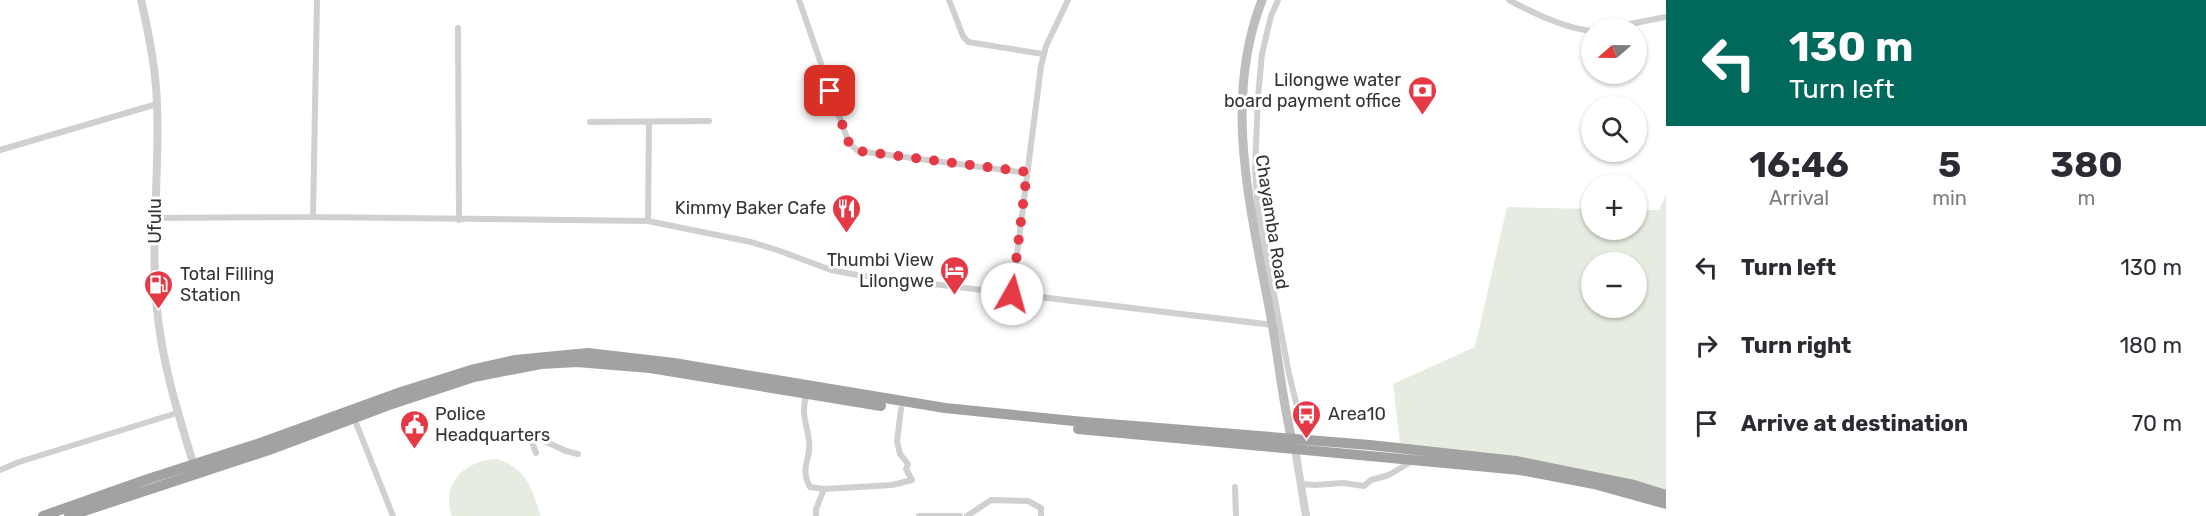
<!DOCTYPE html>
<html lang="en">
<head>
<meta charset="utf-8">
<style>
  body { margin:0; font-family:Rubik,sans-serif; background:#f2f2f3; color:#2b2b33; height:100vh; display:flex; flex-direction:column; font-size:22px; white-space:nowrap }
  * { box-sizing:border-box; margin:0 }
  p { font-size:20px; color:#7c7c81 }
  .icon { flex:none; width:33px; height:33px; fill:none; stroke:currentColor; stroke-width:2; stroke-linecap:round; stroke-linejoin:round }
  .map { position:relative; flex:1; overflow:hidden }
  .panel { display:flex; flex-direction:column; background:#fff; width:540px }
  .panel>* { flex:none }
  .hud { background:#00695c; color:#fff; overflow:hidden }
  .needle { width:39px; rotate:250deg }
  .fabs { position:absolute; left:1581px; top:18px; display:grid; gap:12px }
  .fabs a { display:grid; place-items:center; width:66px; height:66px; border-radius:50%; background:#fff; box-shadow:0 2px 4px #0004; font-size:30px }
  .pin { position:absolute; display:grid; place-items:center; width:51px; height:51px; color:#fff; margin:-26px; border-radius:12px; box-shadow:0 3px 9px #0006 }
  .me { position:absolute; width:66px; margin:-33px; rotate:7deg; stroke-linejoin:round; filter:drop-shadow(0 0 4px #0008) }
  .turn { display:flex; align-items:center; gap:21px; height:126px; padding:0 24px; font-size:27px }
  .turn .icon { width:78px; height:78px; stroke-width:2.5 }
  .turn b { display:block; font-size:42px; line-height:51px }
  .eta { display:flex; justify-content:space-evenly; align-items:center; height:102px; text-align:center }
  .eta b { font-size:36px; font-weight:700; line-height:42px }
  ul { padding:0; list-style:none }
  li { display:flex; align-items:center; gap:18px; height:78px; padding:0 24px }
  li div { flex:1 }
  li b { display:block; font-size:22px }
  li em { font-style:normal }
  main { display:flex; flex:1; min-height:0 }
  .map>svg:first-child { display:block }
  .green { fill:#e6ecdf; fill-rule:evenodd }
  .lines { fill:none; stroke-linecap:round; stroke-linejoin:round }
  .minor { stroke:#d0d0d0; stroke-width:6 }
  .tertiary { stroke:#d0d0d0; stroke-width:8 }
  .secondary { stroke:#bdbdbd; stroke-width:9 }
  .trunk { stroke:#a2a2a2; stroke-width:10 }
  .route { stroke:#e63946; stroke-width:10; stroke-dasharray:0 18 }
  .labels { text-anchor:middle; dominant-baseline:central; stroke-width:6; stroke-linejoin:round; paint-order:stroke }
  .poi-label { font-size:18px; fill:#333; stroke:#fff; text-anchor:end }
  .street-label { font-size:18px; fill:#333; stroke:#fff }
</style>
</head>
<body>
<main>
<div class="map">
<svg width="1666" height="516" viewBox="0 0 1666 516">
  <rect width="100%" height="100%" fill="#fff"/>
  <path class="green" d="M1666 195V493L1400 444 1393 384 1475 347 1507 207 1591 209 1592 230H1636L1637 210H1659ZM1592 262H1636V308H1592Z
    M497 459C528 469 531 488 541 516H452C440 483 466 460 497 459Z"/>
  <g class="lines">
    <path class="minor" d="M799 0 844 130 849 143 858 151 1027 173
      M949 0 963 36 968 42 1043 54
      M1278 0 1271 16 1262 54 1258 96 1255 170 1258 209 1289 374 1302 426
      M1509 0C1533 13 1564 28 1592 31
      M458 28 459 220
      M1609 28 1666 17
      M590 122 709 121
      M0 150 157 104
      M313 217 317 0
      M155 218 313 217 648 221 751 242 780 251 831 270 857 275 1273 325
      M648 221 649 122
      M1012 294 1041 66 1046 46 1068 0
      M807 394C800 411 807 424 809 441 812 458 799 467 810 487L824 489
      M354 418 393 516
      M536 453 529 434 566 451 578 454
      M0 470 19 462 177 413
      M1302 484 1315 485 1343 483 1364 486 1371 480 1389 475 1412 461
      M1235 487 1236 516
      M816 516V509L824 489 892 485 912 480 906 469 908 464 900 454 897 441 901 409
      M919 516H960
      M967 516 991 500 1028 501 1041 508V516"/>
    <path class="tertiary" d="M141 0C149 34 156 69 157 104 160 172 150 241 157 309 162 364 179 417 195 469
      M1295 449 1306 516"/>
    <path class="secondary" d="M1262 0C1221 105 1253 217 1272 323 1279 361 1283 407 1293 444"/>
    <path class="trunk" d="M1078 429 1520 470 1594 484 1666 504
      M43 516 148 479 263 442 401 392 471 370 515 360 588 353 674 363 945 408 1084 422 1370 445 1516 461 1634 485 1666 495
      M69 516 269 450 389 405 474 377 541 364 577 362 650 368 881 406"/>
  </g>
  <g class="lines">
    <path class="route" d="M830 91 849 143 858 151 1027 172 1012 294"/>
  </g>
  <defs>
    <symbol id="bank-pin" viewBox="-11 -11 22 30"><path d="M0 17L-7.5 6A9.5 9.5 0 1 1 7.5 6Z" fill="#e63946" stroke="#fff"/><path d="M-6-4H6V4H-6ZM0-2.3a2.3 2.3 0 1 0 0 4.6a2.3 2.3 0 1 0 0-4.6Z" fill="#fff"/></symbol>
    <symbol id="restaurant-pin" viewBox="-11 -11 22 30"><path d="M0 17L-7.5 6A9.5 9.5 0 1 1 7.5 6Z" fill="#e63946" stroke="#fff"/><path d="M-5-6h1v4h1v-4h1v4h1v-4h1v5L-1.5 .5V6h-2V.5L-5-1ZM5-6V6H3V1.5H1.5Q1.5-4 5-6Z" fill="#fff"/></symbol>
    <symbol id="hotel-pin" viewBox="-11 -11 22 30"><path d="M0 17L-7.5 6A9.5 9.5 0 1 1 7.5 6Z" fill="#e63946" stroke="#fff"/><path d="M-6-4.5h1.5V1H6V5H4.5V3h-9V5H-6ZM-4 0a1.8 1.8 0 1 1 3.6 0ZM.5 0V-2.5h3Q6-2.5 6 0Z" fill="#fff"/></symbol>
    <symbol id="fuel-pin" viewBox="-11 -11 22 30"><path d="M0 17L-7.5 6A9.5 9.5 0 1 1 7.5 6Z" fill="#e63946" stroke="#fff"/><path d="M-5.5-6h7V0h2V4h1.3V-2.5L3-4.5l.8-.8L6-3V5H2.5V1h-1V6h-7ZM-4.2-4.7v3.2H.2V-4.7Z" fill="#fff"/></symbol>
    <symbol id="bus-pin" viewBox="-11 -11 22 30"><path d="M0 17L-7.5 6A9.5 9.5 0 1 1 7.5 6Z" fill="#e63946" stroke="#fff"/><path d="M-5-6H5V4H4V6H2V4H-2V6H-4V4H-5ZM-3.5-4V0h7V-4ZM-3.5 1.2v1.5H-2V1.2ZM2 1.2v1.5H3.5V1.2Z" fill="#fff"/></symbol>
    <symbol id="civic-pin" viewBox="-11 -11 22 30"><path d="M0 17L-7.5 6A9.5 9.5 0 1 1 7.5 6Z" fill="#e63946" stroke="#fff"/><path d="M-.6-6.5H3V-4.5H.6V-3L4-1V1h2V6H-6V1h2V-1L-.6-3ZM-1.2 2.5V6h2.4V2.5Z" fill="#fff"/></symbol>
  </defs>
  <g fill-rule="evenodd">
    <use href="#bank-pin" x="1406" y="74" width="33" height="45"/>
    <use href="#restaurant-pin" x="830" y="192" width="33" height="45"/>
    <use href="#hotel-pin" x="938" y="254" width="33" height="45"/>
    <use href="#fuel-pin" x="142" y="268" width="33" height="45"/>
    <use href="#bus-pin" x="1290" y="398" width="33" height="45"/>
    <use href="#civic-pin" x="398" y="408" width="33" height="45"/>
  </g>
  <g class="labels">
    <g class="poi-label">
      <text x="1401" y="80">Lilongwe water<tspan x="1401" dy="21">board payment office</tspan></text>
      <text x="826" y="208">Kimmy Baker Cafe</text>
      <text x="934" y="260">Thumbi View<tspan x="934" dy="21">Lilongwe</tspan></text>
      <text x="180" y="274" text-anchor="start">Total Filling<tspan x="180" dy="21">Station</tspan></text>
      <text x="435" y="414" text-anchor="start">Police<tspan x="435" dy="21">Headquarters</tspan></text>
      <text x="1328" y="414" text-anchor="start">Area10</text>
    </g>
    <g class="street-label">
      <text transform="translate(155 221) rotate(-90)">Ufulu</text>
      <text transform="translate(1272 222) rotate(81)">Chayamba Road</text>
    </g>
  </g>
</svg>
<div class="fabs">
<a><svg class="needle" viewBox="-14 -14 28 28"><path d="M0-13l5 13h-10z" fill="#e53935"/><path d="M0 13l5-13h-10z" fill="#7c7c81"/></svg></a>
<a><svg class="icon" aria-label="search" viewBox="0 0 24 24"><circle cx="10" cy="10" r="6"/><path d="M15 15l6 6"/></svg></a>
<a>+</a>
<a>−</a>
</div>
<div class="pin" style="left:830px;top:91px;background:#d93025"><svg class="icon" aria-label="arrive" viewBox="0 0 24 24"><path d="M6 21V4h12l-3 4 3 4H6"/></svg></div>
<svg class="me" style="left:1012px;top:294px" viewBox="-20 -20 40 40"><circle r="19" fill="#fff"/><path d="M0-13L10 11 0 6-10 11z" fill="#e63946"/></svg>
</div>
<section class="panel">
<div class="hud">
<div class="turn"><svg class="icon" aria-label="left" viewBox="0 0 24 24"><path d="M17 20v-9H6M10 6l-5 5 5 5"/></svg><div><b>130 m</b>Turn left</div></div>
</div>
<div class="eta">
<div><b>16:46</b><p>Arrival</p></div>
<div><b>5</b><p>min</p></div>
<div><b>380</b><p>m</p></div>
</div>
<ul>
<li><svg class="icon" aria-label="left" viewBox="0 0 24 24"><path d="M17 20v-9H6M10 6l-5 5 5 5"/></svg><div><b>Turn left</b></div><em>130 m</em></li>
<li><svg class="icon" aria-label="right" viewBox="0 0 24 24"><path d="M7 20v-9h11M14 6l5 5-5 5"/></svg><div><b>Turn right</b></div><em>180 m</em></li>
<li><svg class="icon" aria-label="arrive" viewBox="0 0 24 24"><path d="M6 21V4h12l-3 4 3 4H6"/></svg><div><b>Arrive at destination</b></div><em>70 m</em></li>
</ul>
</section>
</main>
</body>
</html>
